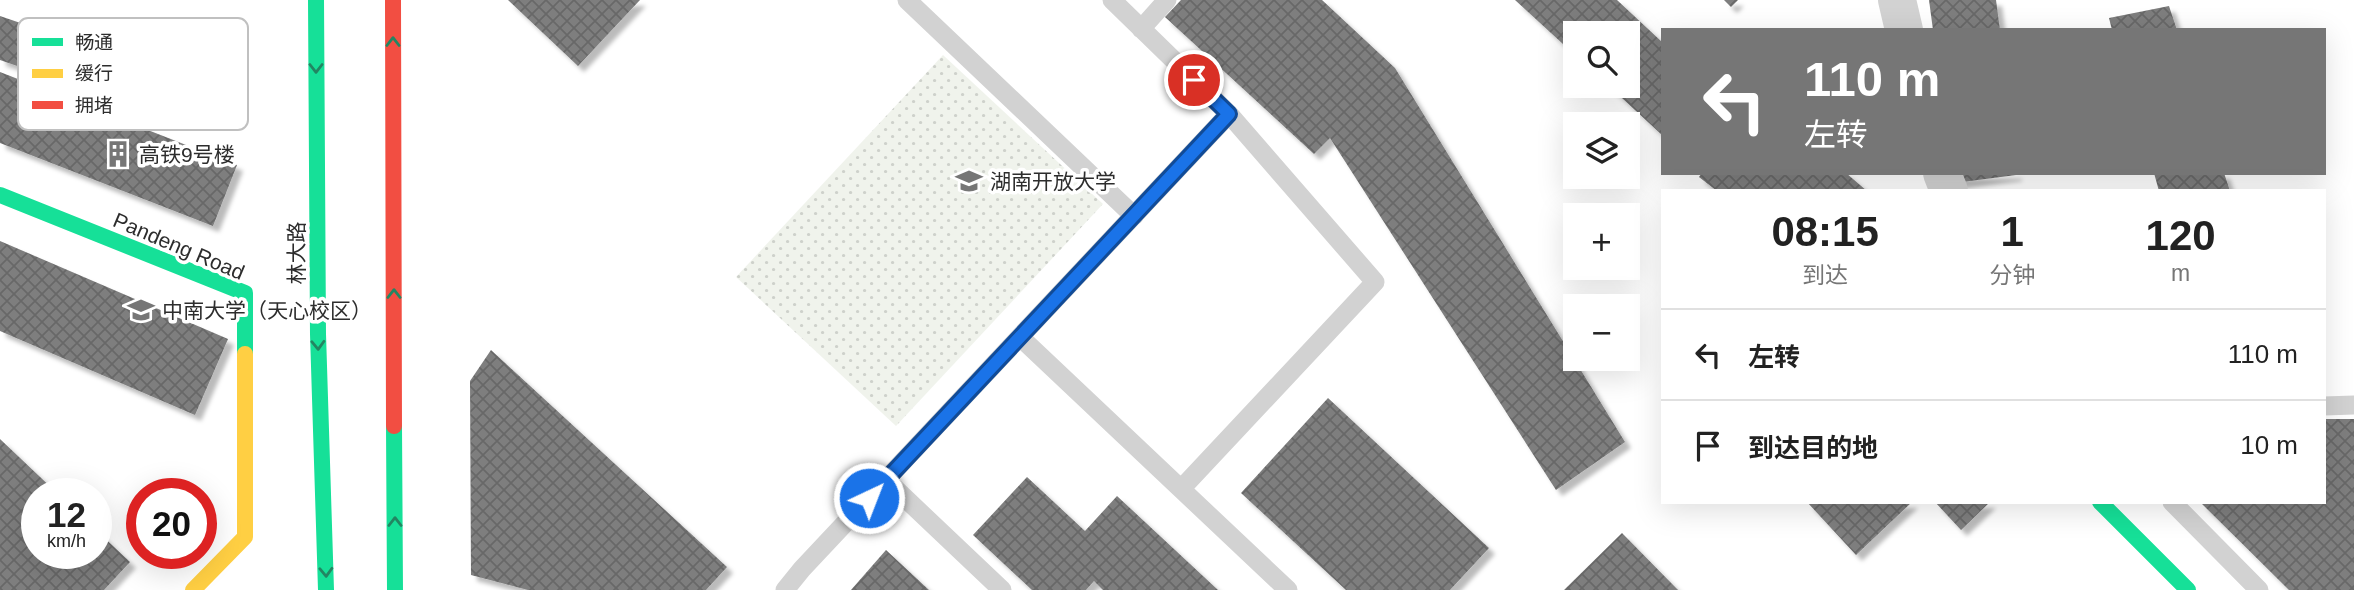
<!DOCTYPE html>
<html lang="zh">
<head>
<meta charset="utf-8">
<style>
  body { margin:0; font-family:Helvetica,"Noto Sans SC",sans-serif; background:#f6f6f6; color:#222; height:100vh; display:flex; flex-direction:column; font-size:26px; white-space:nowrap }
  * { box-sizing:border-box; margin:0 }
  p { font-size:23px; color:#767676 }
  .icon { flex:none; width:38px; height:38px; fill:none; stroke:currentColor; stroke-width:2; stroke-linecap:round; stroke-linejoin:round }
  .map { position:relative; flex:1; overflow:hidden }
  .panel { position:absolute; left:1661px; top:189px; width:665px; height:315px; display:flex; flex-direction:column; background:#fff; border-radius:0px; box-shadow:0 7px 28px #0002 }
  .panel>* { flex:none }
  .top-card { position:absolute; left:1661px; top:28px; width:665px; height:147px; border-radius:0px; box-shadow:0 7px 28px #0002; background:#767676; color:#fff; overflow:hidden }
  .buttons { position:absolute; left:1563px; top:21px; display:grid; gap:14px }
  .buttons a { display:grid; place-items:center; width:77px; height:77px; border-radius:0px; background:#fff; box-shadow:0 7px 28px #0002; font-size:35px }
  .speed { position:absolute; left:21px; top:478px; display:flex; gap:14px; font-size:35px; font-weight:700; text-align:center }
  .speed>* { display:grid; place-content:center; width:91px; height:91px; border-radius:50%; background:#fff; box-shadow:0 7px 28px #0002; line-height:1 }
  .speed small { font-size:18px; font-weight:400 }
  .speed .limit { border:10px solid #d22; background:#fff; color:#111 }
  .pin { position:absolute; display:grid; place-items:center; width:60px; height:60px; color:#fff; margin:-30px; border:4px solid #fff; border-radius:50%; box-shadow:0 2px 7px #0007 }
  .me { position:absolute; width:77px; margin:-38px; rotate:43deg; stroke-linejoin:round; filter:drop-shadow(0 0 5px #0008) }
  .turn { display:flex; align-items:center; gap:24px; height:147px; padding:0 28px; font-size:32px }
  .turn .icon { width:91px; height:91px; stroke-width:2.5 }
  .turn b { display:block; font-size:49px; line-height:60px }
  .eta { display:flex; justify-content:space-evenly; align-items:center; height:119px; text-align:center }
  .eta b { font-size:42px; font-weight:700; line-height:49px }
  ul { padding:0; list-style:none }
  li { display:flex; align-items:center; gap:21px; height:91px; padding:0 28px; border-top:2px solid #e0e0e0 }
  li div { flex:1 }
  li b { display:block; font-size:26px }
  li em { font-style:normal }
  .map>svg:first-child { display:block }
  .grass { fill:url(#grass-dots) }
  .building { fill:url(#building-cross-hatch); filter:url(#shadow) }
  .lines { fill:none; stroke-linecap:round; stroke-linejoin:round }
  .lane { stroke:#d2d2d2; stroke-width:19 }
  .street { stroke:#d2d2d2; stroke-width:38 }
  .fast { stroke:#16e098; stroke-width:16 }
  .slow { stroke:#ffcf43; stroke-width:16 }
  .jam { stroke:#f24e42; stroke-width:16 }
  .oneway { stroke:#228662 }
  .route-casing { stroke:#114b97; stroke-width:18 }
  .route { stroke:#1a73e8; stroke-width:12 }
  .labels { text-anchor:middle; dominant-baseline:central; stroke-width:7; stroke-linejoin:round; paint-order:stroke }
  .poi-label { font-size:21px; fill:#2d2d2d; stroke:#fff; text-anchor:start }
  .street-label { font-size:21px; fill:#2d2d2d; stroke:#fff }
  .key { fill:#fff; stroke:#c0c0c0; stroke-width:2 }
  .key-label { font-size:19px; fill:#2d2d2d }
</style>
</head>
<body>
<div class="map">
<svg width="2354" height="590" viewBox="0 0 2354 590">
  <defs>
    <pattern id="grass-dots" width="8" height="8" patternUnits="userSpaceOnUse" patternTransform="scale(1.75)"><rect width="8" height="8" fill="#f0f3ec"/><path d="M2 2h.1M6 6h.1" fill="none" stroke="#ced1cb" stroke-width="1.8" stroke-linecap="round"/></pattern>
    <pattern id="building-cross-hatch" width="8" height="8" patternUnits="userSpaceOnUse" patternTransform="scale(1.75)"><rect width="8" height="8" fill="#7e7e7e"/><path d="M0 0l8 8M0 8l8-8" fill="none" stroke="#686868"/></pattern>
    <filter id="shadow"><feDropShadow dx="6" dy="6" stdDeviation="2" flood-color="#0004"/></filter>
  </defs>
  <rect width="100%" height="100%" fill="#fff"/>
  <path class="grass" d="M943 55 1103 204 896 426 736 277Z"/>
  <path class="building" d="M508 0H640L578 66Z
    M1181 0H1322L1395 68 1625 442 1556 490 1330 138 1314 154 1165 17Z
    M1515 0H1617L1662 42V135L1609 86H1628V33H1575V55Z
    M1724 0H1738L1731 7Z
    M1929 0H1996L2000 30H1933Z
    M2169 6 2177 30H2112L2109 18Z
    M0 16 108 53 95 93 0 60Z
    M0 72 237 165 213 226 0 143Z
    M1702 173H1846L1867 191H1717L1699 177Z
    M1954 173H2016V175L1955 183Z
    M2154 173H2224L2230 191H2159Z
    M0 241 228 339 195 415 0 331Z
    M491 350 727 567 706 590H528L471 575 470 381Z
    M1328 398 1489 548 1450 590H1346L1241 493Z
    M2324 419H2354V590H2289L2200 502H2324Z
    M0 439 58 494H37V553H96V530L130 562 104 590H0Z
    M1027 477 1085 531 1117 496 1218 590H1103L1094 581 1086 590H1032L973 535Z
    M1807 502H1912L1856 555Z
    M1935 502H1990L1961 530Z
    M1622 533 1678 590H1564Z
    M886 550 929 590H851Z"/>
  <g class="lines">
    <path class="lane" d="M907 0 1134 216
      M1112 0 1229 114 1375 282 1181 489
      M1141 29 1167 0
      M1020 337 1288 590
      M2324 406 2354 405
      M886 480 1002 590
      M2172 502 2259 590
      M785 590 802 569 1229 114"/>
    <path class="street" d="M1897 0 1904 30
      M1942 173 1949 191"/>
    <path class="fast" d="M316 0 318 334 326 590
      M0 195 245 293V354
      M394 426 395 590
      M2100 502 2188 590"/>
    <path class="slow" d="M193 590 245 537V354"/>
    <path class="jam" d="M393 0 394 426"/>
  </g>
  <defs><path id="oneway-chevron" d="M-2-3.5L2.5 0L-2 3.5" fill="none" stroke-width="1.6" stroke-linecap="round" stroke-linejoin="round" transform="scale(1.75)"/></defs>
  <g class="oneway">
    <use href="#oneway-chevron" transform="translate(393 42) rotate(-90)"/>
    <use href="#oneway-chevron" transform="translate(316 68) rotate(90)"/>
    <use href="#oneway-chevron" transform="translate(394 294) rotate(-90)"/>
    <use href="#oneway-chevron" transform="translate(318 345) rotate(88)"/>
    <use href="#oneway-chevron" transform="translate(395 522) rotate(-90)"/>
    <use href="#oneway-chevron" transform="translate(326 572) rotate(88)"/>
  </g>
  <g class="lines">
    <defs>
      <path id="route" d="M869 498 1229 114 1194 80"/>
    </defs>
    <use href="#route" class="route-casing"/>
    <use href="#route" class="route"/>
  </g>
  <defs>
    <symbol id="building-bare" viewBox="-9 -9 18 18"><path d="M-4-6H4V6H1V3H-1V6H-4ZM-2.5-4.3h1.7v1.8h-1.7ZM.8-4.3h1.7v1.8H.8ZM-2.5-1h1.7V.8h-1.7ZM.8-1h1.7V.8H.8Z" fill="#767676" stroke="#fff" stroke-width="2.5" paint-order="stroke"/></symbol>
    <symbol id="school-bare" viewBox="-9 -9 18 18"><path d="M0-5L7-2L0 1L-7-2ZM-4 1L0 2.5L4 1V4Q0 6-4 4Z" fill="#767676" stroke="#fff" stroke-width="2.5" paint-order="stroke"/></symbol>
    <symbol id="university-bare" viewBox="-9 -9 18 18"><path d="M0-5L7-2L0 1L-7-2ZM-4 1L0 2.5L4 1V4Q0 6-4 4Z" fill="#767676" stroke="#fff" stroke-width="2.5" paint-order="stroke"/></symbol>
  </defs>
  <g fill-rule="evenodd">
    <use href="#building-bare" x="99" y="135" width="38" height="38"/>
    <use href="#school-bare" x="950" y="162" width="38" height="38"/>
    <use href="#university-bare" x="122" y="291" width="38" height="38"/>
  </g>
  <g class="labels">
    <g class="poi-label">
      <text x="139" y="154">高铁9号楼</text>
      <text x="990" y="181">湖南开放大学</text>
      <text x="162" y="310">中南大学（天心校区）</text>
    </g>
    <g class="street-label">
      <text transform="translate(179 246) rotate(23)">Pandeng Road</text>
      <text transform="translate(296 253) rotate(-90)">林大路</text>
    </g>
  </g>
  <rect x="18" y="18" width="230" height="112" rx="10" class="key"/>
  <rect x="32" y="38" width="31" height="8" fill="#16e098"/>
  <rect x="32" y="69" width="31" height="9" fill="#ffcf43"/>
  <rect x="32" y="101" width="31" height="8" fill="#f24e42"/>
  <g class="key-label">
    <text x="75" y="49">畅通</text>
    <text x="75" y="80">缓行</text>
    <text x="75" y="112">拥堵</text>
  </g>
</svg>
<div class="buttons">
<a><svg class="icon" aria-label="search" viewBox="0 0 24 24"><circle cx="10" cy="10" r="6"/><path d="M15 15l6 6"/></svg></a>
<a><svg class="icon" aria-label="layers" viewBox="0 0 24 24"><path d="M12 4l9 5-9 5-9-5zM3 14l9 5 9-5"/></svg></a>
<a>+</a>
<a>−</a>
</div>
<div class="speed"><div>12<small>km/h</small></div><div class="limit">20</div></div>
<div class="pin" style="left:1194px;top:80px;background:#d93025"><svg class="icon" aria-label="arrive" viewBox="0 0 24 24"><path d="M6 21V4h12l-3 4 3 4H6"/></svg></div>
<svg class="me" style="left:869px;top:498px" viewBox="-20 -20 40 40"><circle r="17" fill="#1a73e8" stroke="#fff" stroke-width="3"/><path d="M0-11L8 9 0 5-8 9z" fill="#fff"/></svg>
<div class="top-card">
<div class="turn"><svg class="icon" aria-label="left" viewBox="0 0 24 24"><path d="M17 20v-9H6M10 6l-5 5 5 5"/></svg><div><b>110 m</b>左转</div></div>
</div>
<section class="panel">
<div class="eta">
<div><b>08:15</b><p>到达</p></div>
<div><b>1</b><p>分钟</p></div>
<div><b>120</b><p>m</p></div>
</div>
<ul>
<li><svg class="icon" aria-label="left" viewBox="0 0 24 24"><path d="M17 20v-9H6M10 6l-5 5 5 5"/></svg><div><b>左转</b></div><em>110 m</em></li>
<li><svg class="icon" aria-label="arrive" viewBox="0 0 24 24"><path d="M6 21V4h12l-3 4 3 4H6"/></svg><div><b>到达目的地</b></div><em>10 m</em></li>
</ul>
</section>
</div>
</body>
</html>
